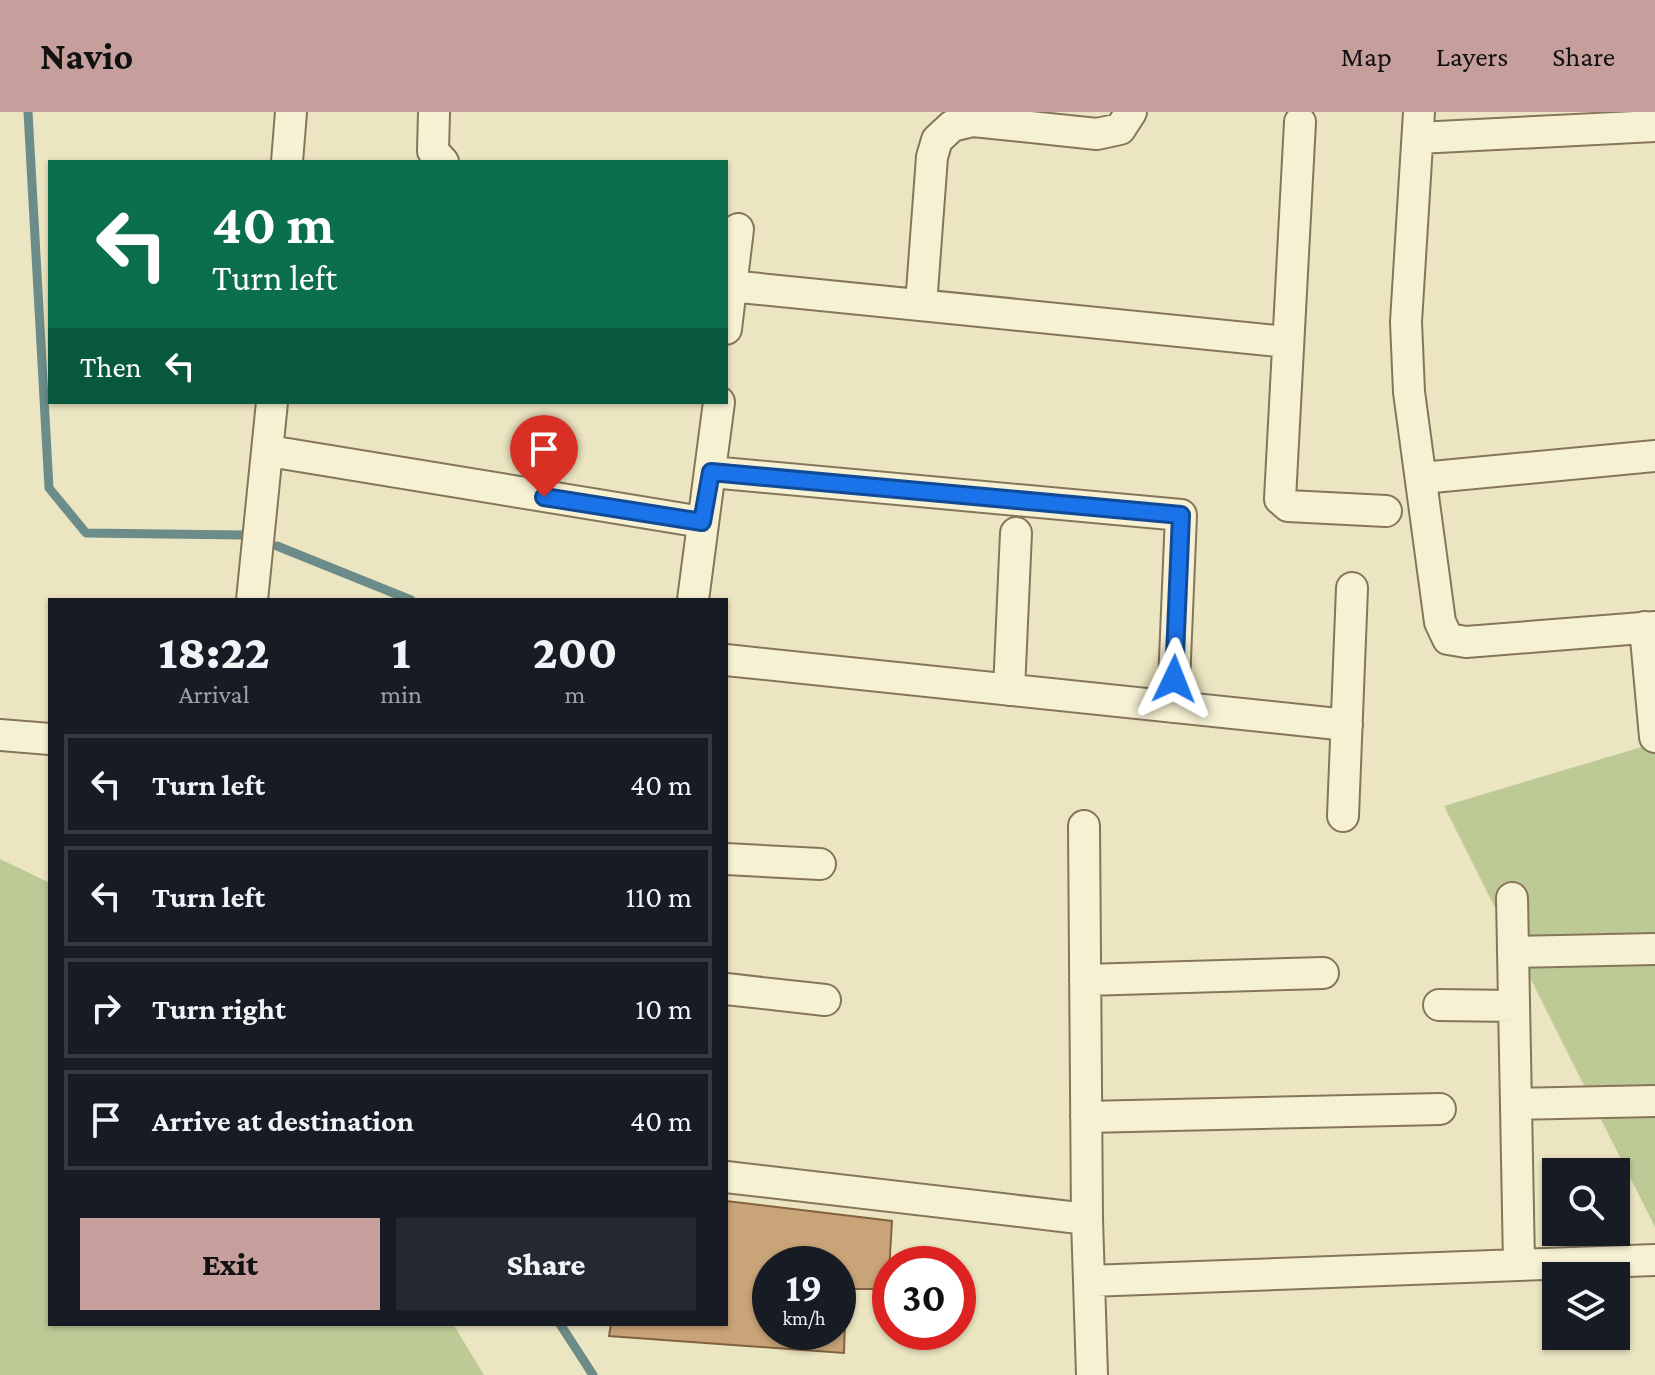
<!DOCTYPE html>
<html lang="en">
<head>
<meta charset="utf-8">
<style>
  body { margin:0; font-family:"Crimson Pro",serif; background:#242831; color:#f1f3f6; height:100vh; display:flex; flex-direction:column; font-size:30px; white-space:nowrap }
  * { box-sizing:border-box; margin:0 }
  p { font-size:26px; color:#9ea1a6 }
  .icon { flex:none; width:44px; height:44px; fill:none; stroke:currentColor; stroke-width:2; stroke-linecap:round; stroke-linejoin:round }
  .map { position:relative; flex:1; overflow:hidden }
  .sheet { position:absolute; left:48px; top:486px; width:680px; height:728px; display:flex; flex-direction:column; background:#171b24; border-radius:0px; box-shadow:0 2px 6px #0004 }
  .sheet>* { flex:none }
  .guide { position:absolute; left:48px; top:48px; width:680px; height:244px; border-radius:0px; box-shadow:0 2px 6px #0004; background:#0b6e4f; color:#fff; overflow:hidden }
  .buttons { position:absolute; left:1542px; top:1046px; display:grid; gap:16px }
  .buttons a { display:grid; place-items:center; width:88px; height:88px; border-radius:0px; background:#171b24; box-shadow:0 2px 6px #0004; font-size:40px }
  .speed { position:absolute; left:752px; top:1134px; display:flex; gap:16px; font-size:40px; font-weight:700; text-align:center }
  .speed>* { display:grid; place-content:center; width:104px; height:104px; border-radius:50%; background:#171b24; box-shadow:0 2px 6px #0004; line-height:1 }
  .speed small { font-size:20px; font-weight:400 }
  .speed .limit { border:12px solid #d22; background:#fff; color:#111 }
  .pin { position:absolute; display:grid; place-items:center; width:68px; height:68px; color:#fff; margin:-82px -34px; border-radius:50% 50% 50% 0; rotate:-45deg; box-shadow:0 0 8px #0007 }
  .pin .icon { rotate:45deg }
  .me { position:absolute; width:88px; margin:-44px; rotate:2deg; stroke-linejoin:round; filter:drop-shadow(0 0 6px #0008) }
  .turn { display:flex; align-items:center; gap:28px; height:168px; padding:0 32px; font-size:36px }
  .turn .icon { width:104px; height:104px; stroke-width:2.5 }
  .turn b { display:block; font-size:56px; line-height:68px }
  .then { display:flex; align-items:center; height:76px; padding:0 32px; background:#0003; gap:16px; font-size:30px }
  .eta { display:flex; justify-content:space-evenly; align-items:center; height:136px; text-align:center }
  .eta b { font-size:48px; font-weight:800; line-height:56px }
  .button { display:flex; gap:16px; margin-top:auto; padding:16px 32px }
  .button a { flex:1; height:92px; border-radius:0px; background:#c69e9b; color:#111; font-size:32px; font-weight:800; line-height:92px; text-align:center }
  .button a+a { background:#242831; color:#f1f3f6 }
  ul { padding:0; list-style:none }
  li { display:flex; align-items:center; gap:24px; height:100px; margin:0 16px 12px; padding:0 16px; border:4px solid #363941; border-radius:0px }
  li div { flex:1 }
  li b { display:block; font-size:30px }
  li em { font-style:normal }
  header { display:flex; align-items:center; gap:48px; box-sizing:border-box; height:112px; padding:0 40px; background:#c69e9b; color:#111 }
  header strong { font-size:38px }
  nav { display:flex; gap:44px; margin-inline-start:auto; font-size:28px }
  .map>svg:first-child { display:block }
  .green { fill:#bdca96 }
  .lines { fill:none; stroke-linecap:round; stroke-linejoin:round }
  .stream { stroke:#6b8c88; stroke-width:9 }
  .building { fill:#c9a478; stroke:#836340; stroke-width:2; fill-rule:evenodd }
  .street-casing { stroke:#85765a; stroke-width:34 }
  .street { stroke:#f7f1d4; stroke-width:30 }
  .route-casing { stroke:#114b97; stroke-width:20 }
  .route { stroke:#1a73e8; stroke-width:14 }
</style>
</head>
<body>
<header>
<strong>Navio</strong>
<nav><a>Map</a><a>Layers</a><a>Share</a></nav>
</header>
<div class="map">
<svg width="1655" height="1263" viewBox="0 0 1655 1263">
  <rect width="100%" height="100%" fill="#ece5c1"/>
  <path class="green" d="M1655 631V1115L1444 694Z
    M0 747 50 771V1212H453L484 1263H0Z"/>
  <g class="lines">
    <path class="stream" d="M28 0 49 376 86 421 243 423
      M277 434 411 488
      M560 1212 593 1263"/>
  </g>
  <path class="building" d="M726 1089 892 1109 888 1177H846L844 1241 609 1224 611 1212H726ZM770 1152H838V1220H770Z"/>
  <g class="lines">
    <defs>
      <path id="street" d="M434 0 433 39 443 50
        M1419 0 1406 210 1409 280 1440 510 1448 527 1466 530 1655 515
        M1300 10 1280 387 1288 394 1386 399
        M1418 26 1655 14
        M287 50 291 0
        M730 174 1287 230
        M921 193 932 45 937 28 952 14 973 9 1097 22 1120 17 1131 0
        M726 217 738 117
        M269 339 702 410
        M711 360 1181 403 1173 595
        M1422 366 1655 344
        M252 488 272 290
        M693 488 719 290
        M1645 515 1655 625
        M726 548 1347 613
        M1009 578 1016 421
        M0 623 50 627
        M1343 704 1352 476
        M1084 714 1087 1107
        M726 747 820 752
        M1512 786 1519 1151
        M1513 840 1655 837
        M1085 868 1323 861
        M726 877 825 888
        M1439 893 1514 894
        M1516 992 1655 989
        M1086 1005 1440 997
        M726 1065 1087 1107 1092 1263
        M1089 1169 1655 1148"/>
    </defs>
    <use href="#street" class="street-casing"/>
    <use href="#street" class="street"/>
  </g>
  <g class="lines">
    <defs>
      <path id="route" d="M544 385 702 410 711 360 1181 403 1174 567"/>
    </defs>
    <use href="#route" class="route-casing"/>
    <use href="#route" class="route"/>
  </g>
</svg>
<div class="buttons">
<a><svg class="icon" aria-label="search" viewBox="0 0 24 24"><circle cx="10" cy="10" r="6"/><path d="M15 15l6 6"/></svg></a>
<a><svg class="icon" aria-label="layers" viewBox="0 0 24 24"><path d="M12 4l9 5-9 5-9-5zM3 14l9 5 9-5"/></svg></a>
</div>
<div class="speed"><div>19<small>km/h</small></div><div class="limit">30</div></div>
<div class="pin" style="left:544px;top:385px;background:#d93025"><svg class="icon" aria-label="arrive" viewBox="0 0 24 24"><path d="M6 21V4h12l-3 4 3 4H6"/></svg></div>
<svg class="me" style="left:1174px;top:567px" viewBox="-20 -20 40 40"><path d="M0-17L14 15 0 8-14 15z" fill="#1a73e8" stroke="#fff" stroke-width="4"/></svg>
<div class="guide">
<div class="turn"><svg class="icon" aria-label="left" viewBox="0 0 24 24"><path d="M17 20v-9H6M10 6l-5 5 5 5"/></svg><div><b>40 m</b>Turn left</div></div>
<div class="then">Then<svg class="icon" aria-label="left" viewBox="0 0 24 24"><path d="M17 20v-9H6M10 6l-5 5 5 5"/></svg></div>
</div>
<section class="sheet">
<div class="eta">
<div><b>18:22</b><p>Arrival</p></div>
<div><b>1</b><p>min</p></div>
<div><b>200</b><p>m</p></div>
</div>
<ul>
<li><svg class="icon" aria-label="left" viewBox="0 0 24 24"><path d="M17 20v-9H6M10 6l-5 5 5 5"/></svg><div><b>Turn left</b></div><em>40 m</em></li>
<li><svg class="icon" aria-label="left" viewBox="0 0 24 24"><path d="M17 20v-9H6M10 6l-5 5 5 5"/></svg><div><b>Turn left</b></div><em>110 m</em></li>
<li><svg class="icon" aria-label="right" viewBox="0 0 24 24"><path d="M7 20v-9h11M14 6l5 5-5 5"/></svg><div><b>Turn right</b></div><em>10 m</em></li>
<li><svg class="icon" aria-label="arrive" viewBox="0 0 24 24"><path d="M6 21V4h12l-3 4 3 4H6"/></svg><div><b>Arrive at destination</b></div><em>40 m</em></li>
</ul>
<div class="button"><a>Exit</a><a>Share</a></div>
</section>
</div>
</body>
</html>
